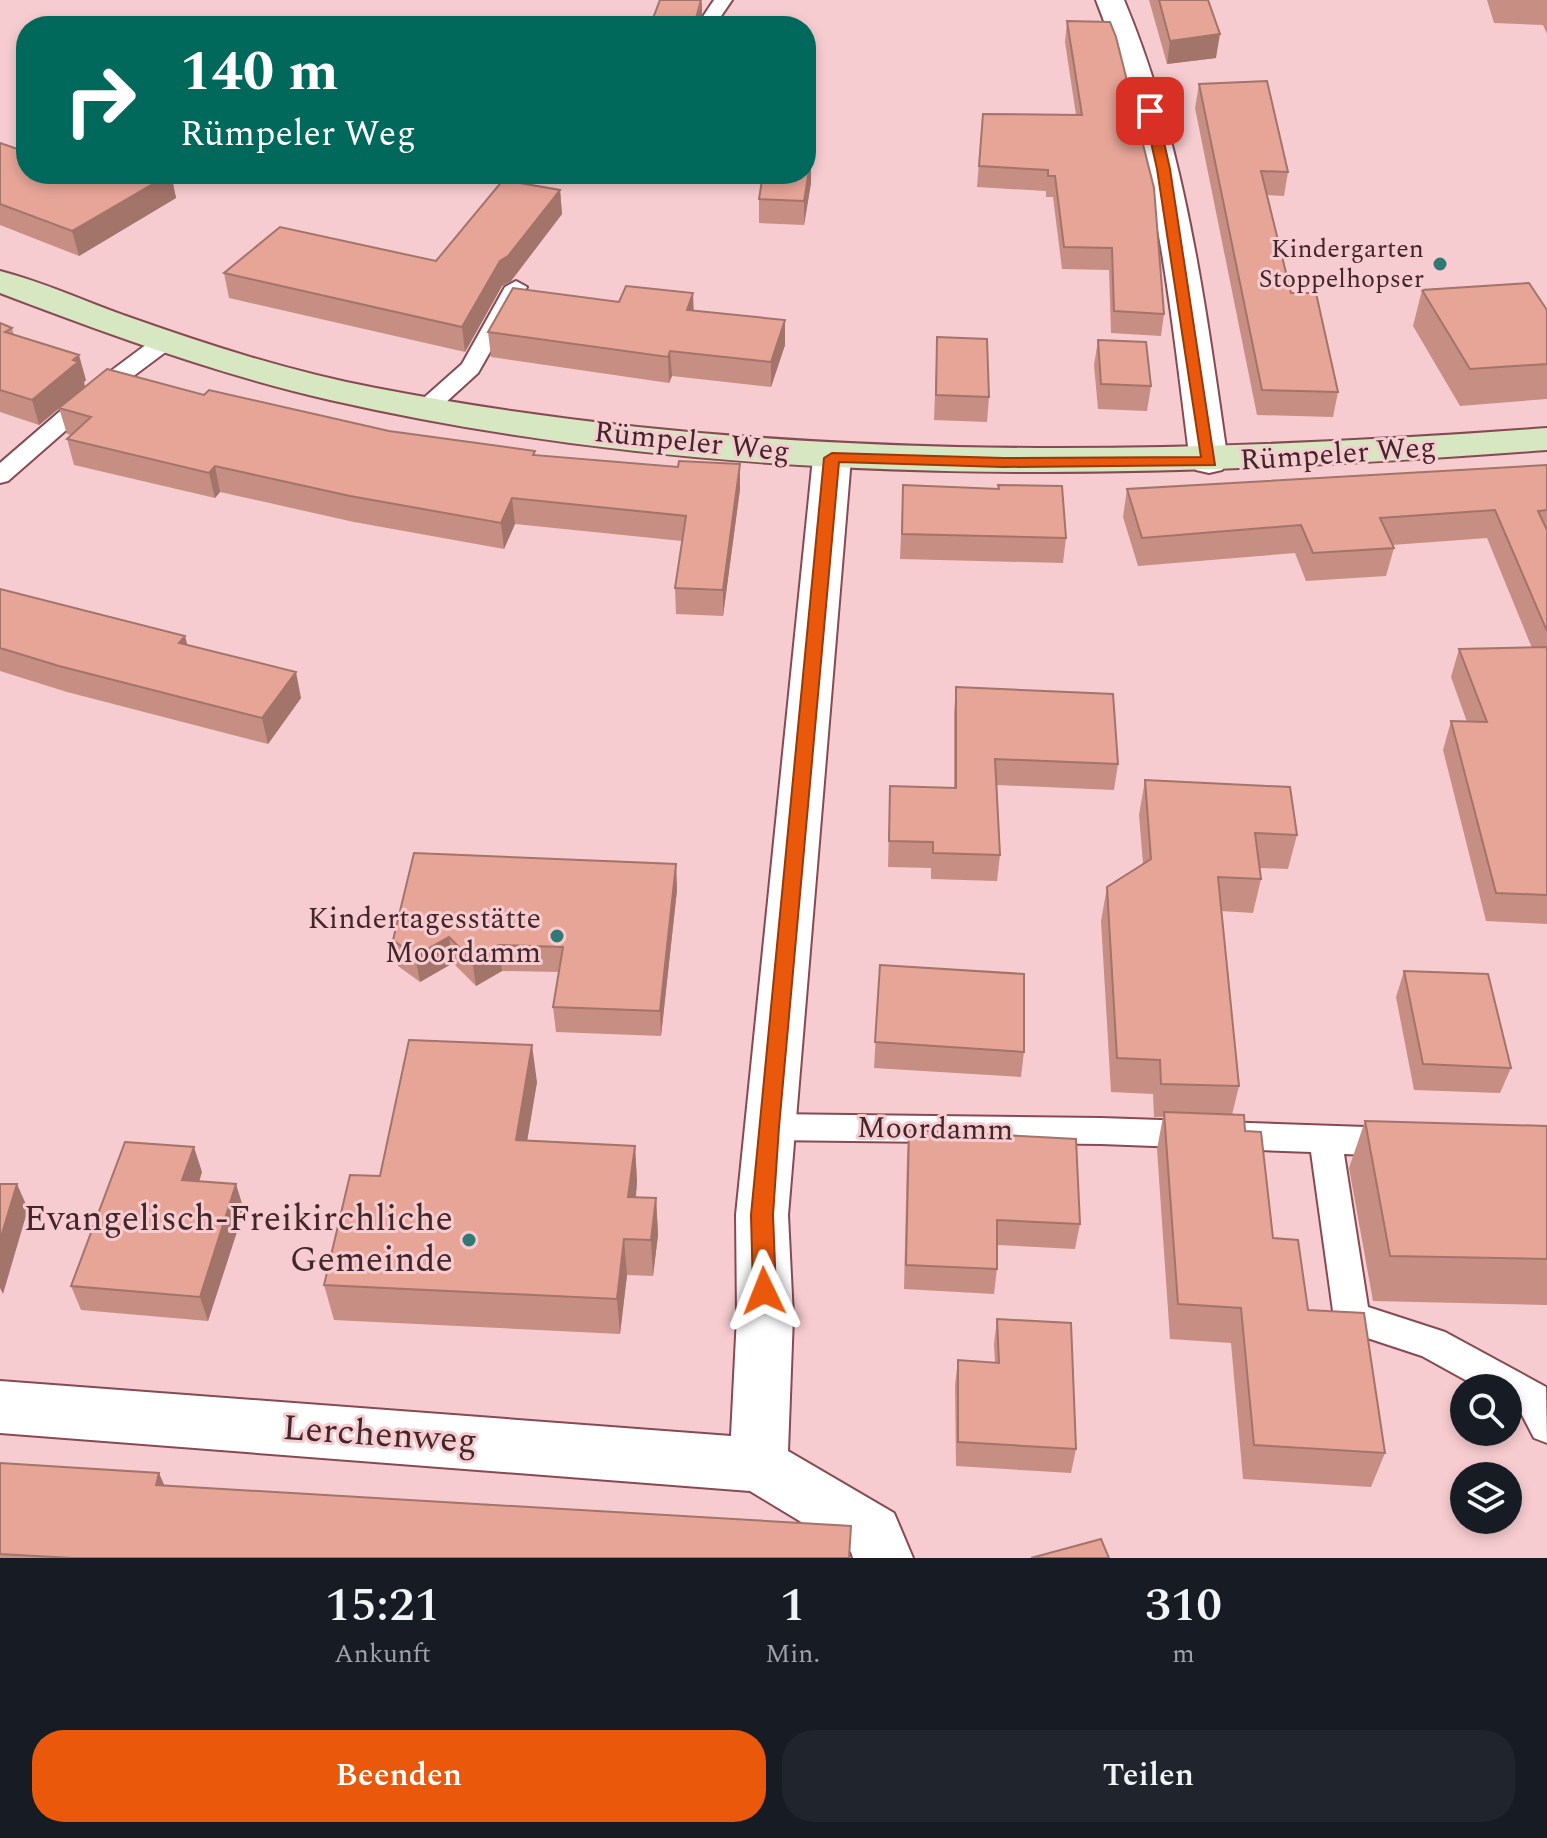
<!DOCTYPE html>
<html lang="de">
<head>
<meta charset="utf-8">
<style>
  body { margin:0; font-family:Spectral,serif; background:#20242c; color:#f1f3f6; height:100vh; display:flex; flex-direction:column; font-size:30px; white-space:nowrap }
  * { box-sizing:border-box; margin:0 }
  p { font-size:26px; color:#9ea1a6 }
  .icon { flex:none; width:44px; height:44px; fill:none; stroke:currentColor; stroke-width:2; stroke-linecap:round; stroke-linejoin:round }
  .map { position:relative; height:1558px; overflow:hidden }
  .panel { display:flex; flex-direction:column; background:#171b24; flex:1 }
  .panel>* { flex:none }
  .guide { position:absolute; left:16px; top:16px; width:800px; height:168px; border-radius:32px; box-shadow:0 4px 12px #0003; background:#00695c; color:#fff; overflow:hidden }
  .buttons { position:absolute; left:1450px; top:1374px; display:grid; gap:16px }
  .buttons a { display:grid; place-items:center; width:72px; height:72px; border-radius:50%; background:#171b24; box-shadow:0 4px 12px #0003; font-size:40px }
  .pin { position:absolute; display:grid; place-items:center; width:68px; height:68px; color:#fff; margin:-34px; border-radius:16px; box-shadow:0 4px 12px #0006 }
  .me { position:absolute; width:88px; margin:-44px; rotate:358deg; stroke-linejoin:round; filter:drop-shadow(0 0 6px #0008) }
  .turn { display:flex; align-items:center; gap:28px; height:168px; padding:0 32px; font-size:36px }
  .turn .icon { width:104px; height:104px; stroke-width:2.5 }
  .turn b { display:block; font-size:56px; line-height:68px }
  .eta { display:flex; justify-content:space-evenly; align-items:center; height:136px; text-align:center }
  .eta b { font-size:48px; font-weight:600; line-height:56px }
  .button { display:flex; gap:16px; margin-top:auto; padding:16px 32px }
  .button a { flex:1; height:92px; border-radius:32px; background:#ea580c; color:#fff; font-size:32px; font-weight:600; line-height:92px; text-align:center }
  .button a+a { background:#20242c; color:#f1f3f6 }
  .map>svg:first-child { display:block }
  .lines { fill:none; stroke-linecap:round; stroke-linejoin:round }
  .lane-casing { stroke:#864a53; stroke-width:4 }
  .street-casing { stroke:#864a53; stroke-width:4 }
  .secondary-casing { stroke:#864a53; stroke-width:4 }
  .lane { fill:#fff; fill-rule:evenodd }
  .street { fill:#fff; fill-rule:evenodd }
  .secondary { fill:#d6e7c1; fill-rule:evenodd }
  .wall { fill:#c78e83 }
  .shaded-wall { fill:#a2746a }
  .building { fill:#e7a598; stroke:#a2746a; stroke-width:2 }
  .route { fill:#ea580c; stroke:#983908; stroke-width:2 }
  .poi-dot { fill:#307975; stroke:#f7ccd0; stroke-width:3 }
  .labels { text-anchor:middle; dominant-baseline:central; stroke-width:6; stroke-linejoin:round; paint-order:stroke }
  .far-poi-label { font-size:26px; fill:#41262a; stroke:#f7ccd0; text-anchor:end }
  .street-label { font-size:30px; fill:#41262a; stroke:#f7ccd0 }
  .poi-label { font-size:30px; fill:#41262a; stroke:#f7ccd0; text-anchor:end }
  .near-poi-label { font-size:36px; fill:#41262a; stroke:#f7ccd0; text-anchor:end }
  .near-street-label { font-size:36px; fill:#41262a; stroke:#f7ccd0 }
</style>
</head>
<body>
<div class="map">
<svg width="1547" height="1558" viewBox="0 0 1547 1558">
  <rect width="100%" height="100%" fill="#f7ccd0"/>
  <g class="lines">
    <defs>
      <path id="lane" d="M714 0H732L717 22H705L702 18Z
        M516 281 527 287 478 373 434 413H418L414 408 418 403 462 364 505 287Z
        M167 333 178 340 175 345 96 404 8 481 0 483V463L80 394 159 335Z
        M768 1114 1101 1118 1395 1128 1407 1132 1411 1142 1407 1152 1395 1156 1344 1154 1368 1307 1445 1332 1546 1387 1547 1443 1534 1438 1520 1411 1508 1404V1388H1480L1422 1356 1340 1329 1334 1318 1311 1152 1101 1144 768 1140 756 1136 752 1127 756 1118Z"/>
      <path id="street" d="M1096 0H1124C1186 148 1205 304 1228 462L1222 470 1209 473 1196 470 1190 462C1170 304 1155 149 1096 0Z
        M832 447 845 450 851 458 788 1215 793 1316 788 1451 894 1513 913 1558H853L851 1552 750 1491 0 1433V1381L731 1436 737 1316 736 1215 813 458 819 450Z"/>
      <path id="secondary" d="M0 271C43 282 84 301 126 316 208 345 291 372 376 388 764 463 1155 457 1547 428V450C1142 481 729 491 330 400 217 374 108 334 0 293Z"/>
    </defs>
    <use href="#lane" class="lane-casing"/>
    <use href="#street" class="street-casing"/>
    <use href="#secondary" class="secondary-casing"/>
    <use href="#lane" class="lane"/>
    <use href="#street" class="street"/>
    <use href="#secondary" class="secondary"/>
  </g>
  <path class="wall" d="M1149 0H1208L1216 58 1167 64Z
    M1487 0H1547V34L1543 25 1494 23Z
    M1067 21 1164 314 1161 336 1111 333 1109 270 1062 269 1053 197H1046V191L977 187 983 114 1076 115 1065 42Z
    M1199 84 1288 172 1284 196 1267 195 1291 293 1338 392 1333 417 1257 415 1195 108Z
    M0 143 26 174H171L176 198 79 256 0 225Z
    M811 183 804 225 759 223V199Z
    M560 190 562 214 511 281 502 286 465 352 229 298 224 273 436 261Z
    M1422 290 1547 310V399L1460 406 1413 326Z
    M694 311 785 320V345L771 387 672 376 669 383 491 357 488 332Z
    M0 323 12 328 14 335 86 380 84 382 85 387 39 425 0 412Z
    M937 337 989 397 987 422 934 420Z
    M1098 340 1151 386 1147 411 1098 409 1094 365Z
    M204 395 389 431 535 451V455L678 467 740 464V489L723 616 676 614 675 588 682 541 515 524 504 549 354 522 220 492 215 498 74 465 67 439 71 435 67 434 59 408Z
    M1547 465V924L1486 921 1443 750 1451 721 1467 722 1451 677 1459 649 1532 648 1487 538 1392 545 1394 548 1386 576 1306 581 1295 553 1138 566 1123 517 1127 489Z
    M903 485 998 489V485L1066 538 1063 563 900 559Z
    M0 589 188 645 301 698 268 744 67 692 0 671Z
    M956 687 1118 764 1114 790 997 785 1000 855 997 881 931 879V868L888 867 890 786 954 788V713Z
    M1145 780 1297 835 1288 869 1260 868 1261 879 1253 913 1221 911 1239 1086 1232 1115 1245 1131 1273 1238 1308 1310 1385 1453 1371 1487 1243 1479 1231 1343 1170 1339 1157 1149 1163 1117H1154L1153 1094 1111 1092 1101 921 1107 887 1143 864 1139 815Z
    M676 864 677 890 661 1036 556 1032 553 1007 559 972 502 971 476 986 453 963 420 982 398 966 393 940Z
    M880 965 1024 1052 1021 1077 874 1068Z
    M1404 971 1511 1068 1500 1093 1414 1090 1396 997Z
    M537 1082 527 1141 635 1146 637 1182 636 1198H656L658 1235 653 1276 627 1275 620 1334 334 1320 324 1285 380 1176Z
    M1365 1121 1547 1126V1305L1373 1301 1349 1168Z
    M909 1130 1080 1224 1075 1249 997 1245V1269L994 1294 904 1289 907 1156Z
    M202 1172 199 1182 244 1210 208 1321 81 1310 71 1286Z
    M997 1319 1076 1449 1071 1473 956 1466 955 1385 958 1360 995 1363 994 1344Z
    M0 1463 165 1486 849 1558H0Z"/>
  <path class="shaded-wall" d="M702 1V26H694Z
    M1220 34 1216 58 1167 64 1170 41Z
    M811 159V183L804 225V201Z
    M171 174 176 198 79 256 72 231Z
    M560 190 562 214 511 281 502 286 465 352 462 327 500 261Z
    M693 293 694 318 687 310Z
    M785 320V345L771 387V362Z
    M670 351 672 376 669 383 668 357Z
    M79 355 86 380 84 382 85 387 39 425 32 400Z
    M740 464V489L723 616V590Z
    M215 466 220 492 215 498 209 473Z
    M512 498 515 524 504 549 501 523Z
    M185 636 192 662 179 643Z
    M296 672 301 698 268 744 262 718Z
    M676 864 677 890 661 1036 660 1011Z
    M449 937 453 963 420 982 415 956Z
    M499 945 502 971 476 986 472 960Z
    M532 1045 537 1082 521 1177 516 1140Z
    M635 1146 637 1182 632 1233 628 1197Z
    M194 1147 202 1172 191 1205 182 1180Z
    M17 1184 28 1209 3 1294 0 1288V1240Z
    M236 1184 244 1210 208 1321 200 1297Z
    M656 1198 658 1235 653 1276 651 1240Z
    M624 1239 627 1275 620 1334 617 1299Z
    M159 1473 179 1519 156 1485Z"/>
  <path class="building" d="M660 0H701L694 26H650Z
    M1159 0H1208L1220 34 1170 41Z
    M1067 21 1110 22 1116 37 1154 188 1164 314 1114 311 1112 248 1064 247 1055 176H1048V170L979 166 983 114 1082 115Z
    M1267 81 1288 172 1261 171 1291 293H1316L1338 392 1262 390 1199 84Z
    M0 143 26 152V174H170L72 231 0 204Z
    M806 159H811L804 201 759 199 763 174H806Z
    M503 180 560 190 508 256 500 261 462 327 224 273 280 227 436 261Z
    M1529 283 1547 310V364L1470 369 1422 290Z
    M626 286 693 293 687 310 785 320 771 362 670 351 668 357 488 332 513 288 619 302Z
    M0 323 12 328 5 332 79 355 73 360 78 362 32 400 0 390Z
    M937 337 987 339 989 397 936 395Z
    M1098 340 1146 342 1151 386 1101 384Z
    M107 369 204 395 209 390 389 431 535 451 533 455 678 467 679 461 740 464 723 590 675 588 686 516 512 498 501 523 350 496 215 466 209 473 67 439 91 417 59 408Z
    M1547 465V510L1538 511 1547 530V631L1495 510 1380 518 1394 548 1313 553 1301 525 1142 538 1127 489Z
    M903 485 999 489 998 485 1062 486 1066 538 902 534Z
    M0 589 185 636 179 643 296 672 262 718 59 666 0 648Z
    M1547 647V895L1496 893 1451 721 1487 722 1459 649Z
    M956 687 1113 694 1118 764 995 759 1000 855 933 853V842L889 841 890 786 956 788Z
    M1145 780 1290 787 1297 835 1255 833 1261 879 1218 877 1239 1086 1161 1084 1160 1060 1117 1058 1107 887 1151 859Z
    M414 853 676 864 660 1011 553 1007 563 947 499 945 472 960 449 937 415 956 393 940Z
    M880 965 1024 974V1052L875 1042Z
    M1404 971 1488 974 1511 1068 1423 1064Z
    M409 1040 532 1045 516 1140 635 1146 628 1197 656 1198 651 1240 624 1239 617 1299 324 1285 350 1175 380 1176Z
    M1164 1112 1244 1115 1245 1131 1261 1132 1273 1238 1298 1240 1308 1310 1364 1313 1385 1453 1254 1445 1241 1308 1178 1304Z
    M1365 1121 1547 1126V1259L1390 1256Z
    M909 1130 1076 1139 1080 1224 997 1220V1269L906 1265Z
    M125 1142 194 1147 182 1180 236 1184 200 1297 71 1286Z
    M0 1184H17L0 1240Z
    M997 1319 1071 1323 1076 1449 958 1442V1360L999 1363Z
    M0 1463 159 1473 156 1485 851 1526 849 1558H72L0 1554Z
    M1101 1539 1109 1558H1031Z"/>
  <path class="route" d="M1150 107 1157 111 1170 169 1215 465 1003 467 839 462 779 1127 773 1215 776 1291 772 1298 764 1301 756 1298 753 1291 751 1215 824 458 832 453 1003 458 1201 457 1157 169 1144 111Z"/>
  <g class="poi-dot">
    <circle cx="1440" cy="264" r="8"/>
    <circle cx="557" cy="936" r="8"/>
    <circle cx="469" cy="1240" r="8"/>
  </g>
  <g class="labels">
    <g class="far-poi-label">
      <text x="1424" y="249">Kindergarten<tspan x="1424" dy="30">Stoppelhopser</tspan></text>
    </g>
    <g class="street-label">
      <text transform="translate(692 442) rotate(6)">Rümpeler Weg</text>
      <text transform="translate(1338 454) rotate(-4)">Rümpeler Weg</text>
      <text transform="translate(935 1129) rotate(1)">Moordamm</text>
    </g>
    <g class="poi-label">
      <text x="541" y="919">Kindertagesstätte<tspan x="541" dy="34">Moordamm</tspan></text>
    </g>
    <g class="near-poi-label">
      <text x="453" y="1219">Evangelisch-Freikirchliche<tspan x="453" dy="41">Gemeinde</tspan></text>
    </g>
    <g class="near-street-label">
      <text transform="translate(380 1435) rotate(4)">Lerchenweg</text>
    </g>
  </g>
</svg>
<div class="buttons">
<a><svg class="icon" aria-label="search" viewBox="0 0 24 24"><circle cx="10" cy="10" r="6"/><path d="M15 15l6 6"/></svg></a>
<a><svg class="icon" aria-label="layers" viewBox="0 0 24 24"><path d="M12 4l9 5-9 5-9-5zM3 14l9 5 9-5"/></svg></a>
</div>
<div class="pin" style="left:1150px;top:111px;background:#d93025"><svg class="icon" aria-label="arrive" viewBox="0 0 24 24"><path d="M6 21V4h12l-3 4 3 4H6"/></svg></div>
<svg class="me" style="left:764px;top:1291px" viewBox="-20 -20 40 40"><path d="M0-17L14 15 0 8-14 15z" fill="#ea580c" stroke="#fff" stroke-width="4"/></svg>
<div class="guide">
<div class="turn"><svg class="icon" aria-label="right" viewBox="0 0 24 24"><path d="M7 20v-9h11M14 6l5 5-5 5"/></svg><div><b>140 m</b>Rümpeler Weg</div></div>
</div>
</div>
<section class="panel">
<div class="eta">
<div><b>15:21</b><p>Ankunft</p></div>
<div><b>1</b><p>Min.</p></div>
<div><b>310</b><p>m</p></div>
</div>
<div class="button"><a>Beenden</a><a>Teilen</a></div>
</section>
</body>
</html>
